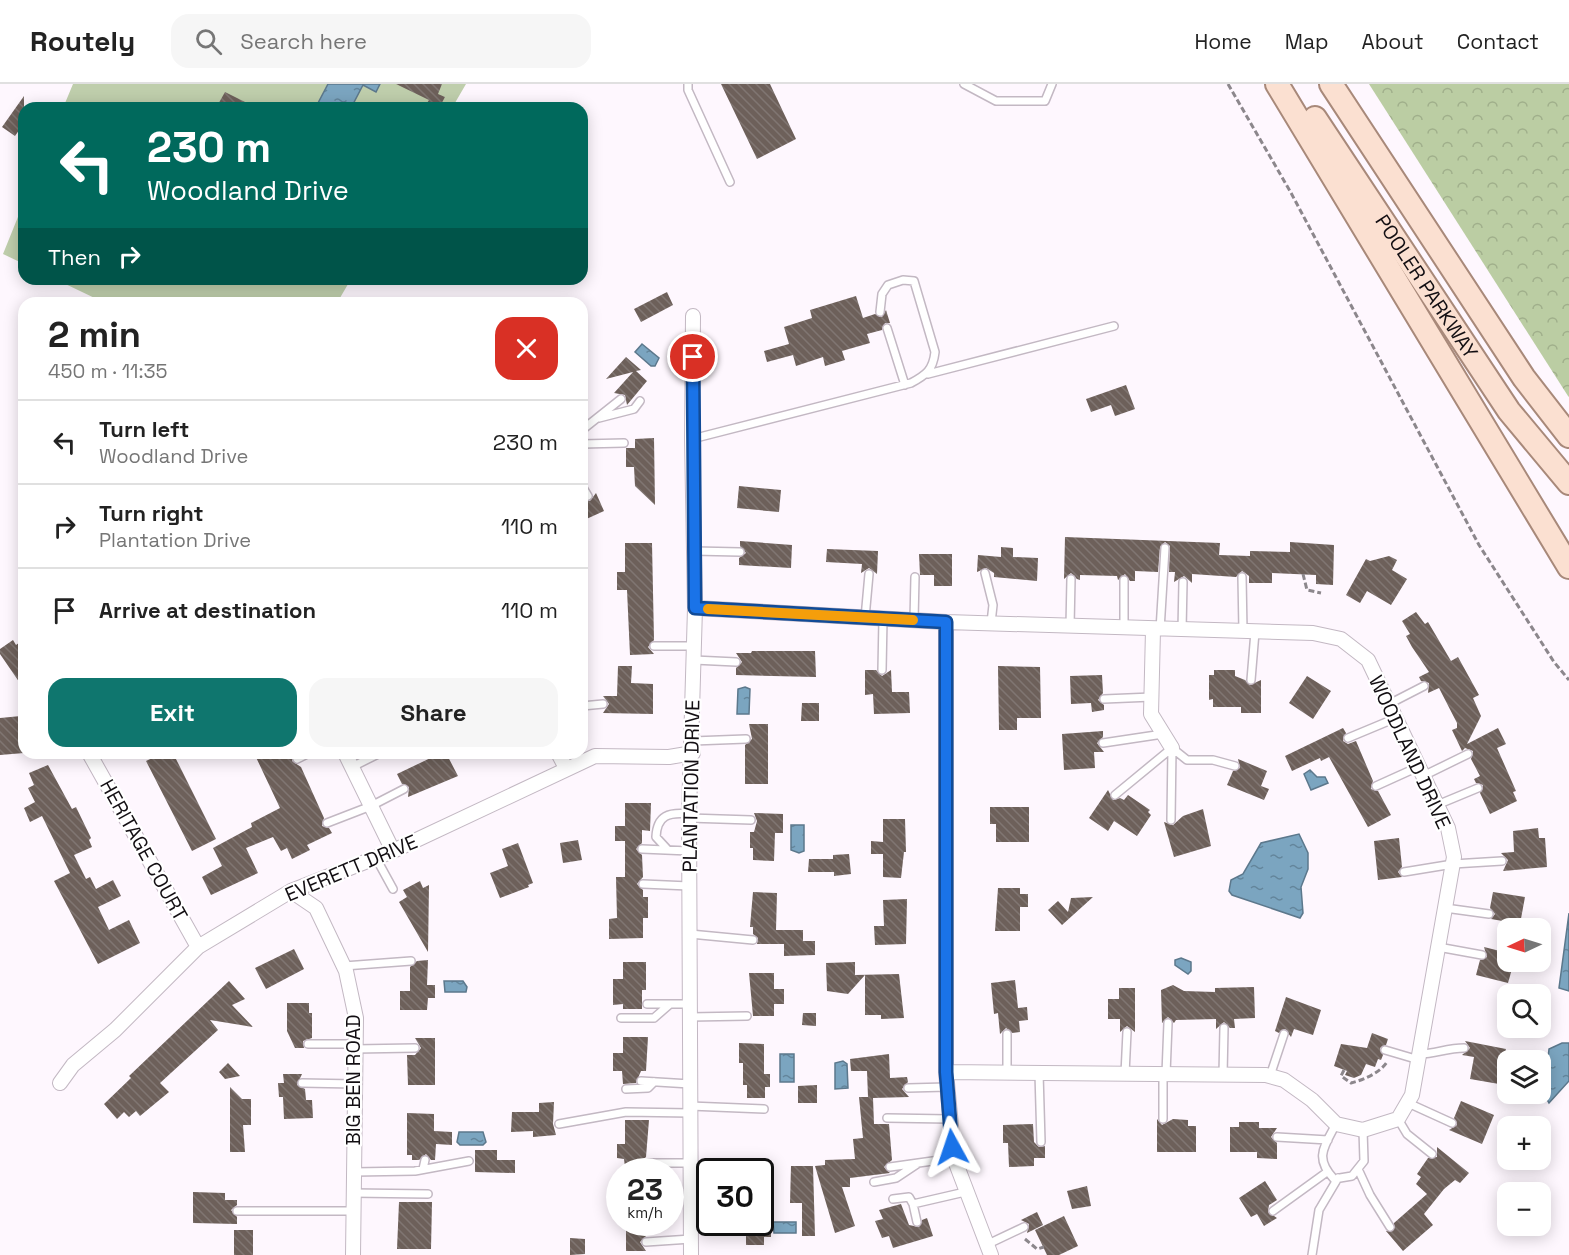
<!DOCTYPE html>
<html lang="en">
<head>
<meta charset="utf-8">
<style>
  body { margin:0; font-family:"Space Grotesk",sans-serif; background:#f6f6f6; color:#222; height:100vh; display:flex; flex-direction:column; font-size:22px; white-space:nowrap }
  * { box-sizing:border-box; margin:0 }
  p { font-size:20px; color:#767676 }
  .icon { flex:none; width:33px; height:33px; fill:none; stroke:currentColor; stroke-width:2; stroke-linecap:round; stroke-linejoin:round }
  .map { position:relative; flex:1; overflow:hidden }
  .drawer { position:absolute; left:18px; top:213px; width:570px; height:462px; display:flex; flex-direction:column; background:#fff; border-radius:18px; box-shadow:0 3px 15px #0003 }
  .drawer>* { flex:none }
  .top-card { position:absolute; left:18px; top:18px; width:570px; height:183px; border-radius:18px; box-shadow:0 3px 15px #0003; background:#00695c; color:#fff; overflow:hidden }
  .needle { width:39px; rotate:266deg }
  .controls { position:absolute; left:1497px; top:834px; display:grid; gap:12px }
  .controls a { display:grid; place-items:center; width:54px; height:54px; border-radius:12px; background:#fff; box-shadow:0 3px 15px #0003; font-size:30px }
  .speed { position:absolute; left:606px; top:1074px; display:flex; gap:12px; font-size:30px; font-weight:700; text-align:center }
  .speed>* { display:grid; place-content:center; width:78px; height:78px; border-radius:50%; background:#fff; box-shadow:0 3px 15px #0003; line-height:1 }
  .speed small { font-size:15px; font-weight:400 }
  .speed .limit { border:3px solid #111; border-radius:9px; background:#fff; color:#111 }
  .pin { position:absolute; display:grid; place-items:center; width:51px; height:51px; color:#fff; margin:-26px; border:3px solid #fff; border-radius:50%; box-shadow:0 2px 6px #0007 }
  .me { position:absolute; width:66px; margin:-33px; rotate:355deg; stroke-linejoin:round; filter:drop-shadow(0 0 4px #0008) }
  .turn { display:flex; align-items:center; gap:21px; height:126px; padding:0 30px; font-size:27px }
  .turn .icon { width:78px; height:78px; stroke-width:2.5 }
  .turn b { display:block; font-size:42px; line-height:51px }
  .then { display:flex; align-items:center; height:57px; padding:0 30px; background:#0003; gap:12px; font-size:22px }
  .round { display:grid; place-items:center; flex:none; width:63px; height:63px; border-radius:18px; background:#f6f6f6 }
  .summary { display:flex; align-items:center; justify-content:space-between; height:102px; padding:0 30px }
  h1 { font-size:36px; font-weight:600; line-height:45px }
  .button { display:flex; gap:12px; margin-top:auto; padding:12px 30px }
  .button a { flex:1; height:69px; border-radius:18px; background:#0f766e; color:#fff; font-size:24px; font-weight:600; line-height:69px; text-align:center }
  .button a+a { background:#f6f6f6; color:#222 }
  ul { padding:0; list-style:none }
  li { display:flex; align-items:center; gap:18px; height:84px; padding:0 30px; border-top:2px solid #e0e0e0 }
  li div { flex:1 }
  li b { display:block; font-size:22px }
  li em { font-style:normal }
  header { display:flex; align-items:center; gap:36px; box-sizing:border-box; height:84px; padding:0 30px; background:#fff; border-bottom:2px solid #e0e0e0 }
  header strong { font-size:28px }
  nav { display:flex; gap:33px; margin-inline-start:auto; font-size:21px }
  .search { width:420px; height:54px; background:#f6f6f6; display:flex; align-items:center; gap:15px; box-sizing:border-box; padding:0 21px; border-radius:18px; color:#767676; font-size:22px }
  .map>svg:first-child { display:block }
  .forest { fill:url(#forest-crowns) }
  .pitch { fill:#bfceac }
  .water { fill:url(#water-ripples); stroke:#5c788c; stroke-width:1.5 }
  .building { fill:url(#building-back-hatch) }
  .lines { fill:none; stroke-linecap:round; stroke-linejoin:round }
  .service-casing { stroke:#c3b8c3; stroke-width:10 }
  .minor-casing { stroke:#c3b8c3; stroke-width:16 }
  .primary-casing { stroke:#a8897a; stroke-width:26 }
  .path { stroke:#8c878c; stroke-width:3; stroke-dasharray:6 3; stroke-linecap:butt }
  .service { stroke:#fff; stroke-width:7 }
  .minor { stroke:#fff; stroke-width:14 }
  .primary { stroke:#fbe0d1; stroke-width:22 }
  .route-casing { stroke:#114b97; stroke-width:15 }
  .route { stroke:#1a73e8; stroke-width:10 }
  .slow { stroke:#f59e0b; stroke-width:10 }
  .labels { text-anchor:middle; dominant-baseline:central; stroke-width:4.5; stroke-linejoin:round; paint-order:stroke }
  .street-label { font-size:20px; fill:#120e12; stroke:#fff }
</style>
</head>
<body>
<header>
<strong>Routely</strong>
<div class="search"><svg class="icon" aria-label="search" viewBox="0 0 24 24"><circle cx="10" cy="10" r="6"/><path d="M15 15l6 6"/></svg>Search here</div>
<nav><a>Home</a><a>Map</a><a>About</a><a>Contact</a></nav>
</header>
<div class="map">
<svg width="1569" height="1171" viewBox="0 0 1569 1171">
  <defs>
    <pattern id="forest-crowns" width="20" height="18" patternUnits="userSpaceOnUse" patternTransform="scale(1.5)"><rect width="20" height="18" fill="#bbcda3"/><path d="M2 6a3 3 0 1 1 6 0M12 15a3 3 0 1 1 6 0" fill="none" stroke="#a0af8b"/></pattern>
    <pattern id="water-ripples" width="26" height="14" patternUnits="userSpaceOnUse" patternTransform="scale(1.5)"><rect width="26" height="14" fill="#7ba5c0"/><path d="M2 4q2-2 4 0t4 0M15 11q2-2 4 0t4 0" fill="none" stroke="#63859b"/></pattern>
    <pattern id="building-back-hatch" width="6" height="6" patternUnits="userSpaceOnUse" patternTransform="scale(1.5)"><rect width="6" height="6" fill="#6d605a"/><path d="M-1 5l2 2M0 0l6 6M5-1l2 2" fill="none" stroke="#807672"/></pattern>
  </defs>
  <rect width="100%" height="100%" fill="#fef7fe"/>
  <path class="forest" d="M1369 0H1569V313L1568 312Z"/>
  <path class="pitch" d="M73 0H466L452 24H63Z
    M24 118V180L3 170Z
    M55 195H351L337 219H105Z"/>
  <path class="water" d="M328 0H380L376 8 363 1 351 24H323L317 21Z
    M642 260 659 274 655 282H651L635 268Z
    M745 603 750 605 749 630H737L738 605Z
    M1310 686 1317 693H1325L1328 699 1311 706 1304 690Z
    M791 741H804V767L799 769 791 766Z
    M1299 750 1308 769V785L1301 803 1303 829 1300 834 1232 811 1229 807 1231 796 1243 790 1261 759Z
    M1569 829V907L1559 904Z
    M1181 874 1191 878V887L1188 890 1175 881V876Z
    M444 897H463L467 903 466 908H445Z
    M1562 959H1569V997L1549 1019 1544 1010 1549 965Z
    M780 970H794V998H780Z
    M843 977 847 980 848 1004 835 1005V979Z
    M459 1048H483L486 1058 483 1061H460L457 1058Z
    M773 1138H796V1149H774Z"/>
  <path class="building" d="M396 0H442L438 10 445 13 439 24H435L427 19 429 16Z
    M721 0H770L796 55 757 75Z
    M225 8 257 24H216Z
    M24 12V39L15 52 2 43Z
    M667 208 673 221 641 238 634 225Z
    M856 212 863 234 875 230 882 233 886 226 890 239H885L882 246 867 250 870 259 842 267 845 276 825 282 823 273 796 282 793 271 767 278 764 267 789 260 784 243 812 234 810 226Z
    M626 273 641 286 636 287 647 297 627 321 625 311 614 309 633 288 606 295Z
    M1126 301 1135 325 1115 332 1111 321 1091 328 1086 315Z
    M654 354 655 421 635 402 634 383H626V364H635V355Z
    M739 402 781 406 779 428 737 424Z
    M596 409 604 427 582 437V415L590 417Z
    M1065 453 1220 459 1219 471 1250 472V467L1290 468V458L1334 461 1333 501 1316 500V491L1272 489V499H1249V492L1242 487 1236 493 1192 490V499L1184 492 1174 498 1175 488H1169L1170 462 1165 458 1160 463 1158 488 1135 487V497H1130L1125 490 1118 496 1117 492 1080 491V496L1077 495 1071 489 1064 495Z
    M740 457 792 461 791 484 739 481V474L746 469 740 462Z
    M625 459H652L654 556 648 563 654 570 630 571 627 506H617V488H625Z
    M1001 463 1013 464V473L1038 474 1037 497 994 493V489L986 484 977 488 978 471 1001 473Z
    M827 465 878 467 877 490 869 484 861 489 862 480 826 478Z
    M919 470H952V502H934V491H920Z
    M1389 472 1397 476 1392 486 1407 495 1391 521 1367 507 1360 519 1346 511 1366 475 1370 477Z
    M1416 528 1425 540 1428 538 1451 577 1458 573 1479 611 1473 614 1481 632 1467 660 1498 644 1506 660 1497 664 1516 707 1513 708 1517 717 1490 730 1480 709 1483 701 1476 699 1474 695 1480 692 1471 675 1473 667 1465 664 1462 667 1452 646 1457 644V639L1439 604 1428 609 1429 599 1421 597 1419 593 1429 588 1412 563 1406 552 1410 550 1402 537Z
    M24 555V605L0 570V565L13 556 16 561Z
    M752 567H815L816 593 736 591V584L742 578 736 569H751Z
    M618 582H632L631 599 653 600V630L603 629 609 620 603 612H617Z
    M998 582 1040 583 1041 634H1017V646H999Z
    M865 586H876L882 592 891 586 892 608H909L910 629 874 630 873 610 865 611Z
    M1214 586H1235V592L1245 596 1250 601 1261 596V629H1241V623H1213V615L1209 616V591H1214Z
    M1102 591 1103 609 1098 616 1104 621V626L1092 628 1091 619 1071 620 1070 592Z
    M1307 592 1331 607 1313 635 1289 619Z
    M802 619H819V637H801Z
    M21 632 24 669 0 671V634Z
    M749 640H768V700H745V661L752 655Z
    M1343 644 1346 649 1343 657 1348 660 1356 657 1373 697 1371 705 1378 707 1391 731 1368 743 1329 673 1321 677 1320 674 1292 687 1285 672Z
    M1103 647V653L1097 659 1104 668H1094L1095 684 1064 686 1062 650Z
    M163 669H173L216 755 192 767 146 677Z
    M254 669H294L292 677 301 683 324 734 322 742 329 744 332 749 307 761 310 766 292 775 287 764 281 767 273 753 246 764 258 789 211 811 202 793 222 782 213 764 252 743 251 739 280 724Z
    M441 669H446L458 692 408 713 409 703 402 700 397 690Z
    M1238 675 1267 687 1261 702 1269 705 1264 716 1227 701 1233 687 1240 684Z
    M48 681 72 725 76 723 91 754 89 756 92 763 74 771 86 795 90 793 96 805 113 796 121 812 98 823 109 846 129 836 140 859 98 880 54 797 70 789 42 732 30 738 24 724 35 718 28 704 34 701 29 689Z
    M1108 706 1113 716 1120 714 1124 716 1128 711 1150 726 1148 728 1151 731 1137 752 1114 737 1108 747 1089 734Z
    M625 719H651L650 747 642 746V759L636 765 642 771 643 793 637 800 643 806V813H648V834H643V854L609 855V835L617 834 616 793H625V757H615V742H625Z
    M990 723H1029V758H996V740H990Z
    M1203 725 1211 762 1174 773 1164 738 1173 741 1183 732Z
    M754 729 783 730V749H775L774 777 753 776V764H750V748H754L757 737Z
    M883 735H905L906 768H904L901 794 883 793V770H871V757L883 758Z
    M1538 744 1539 754H1545L1547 783 1503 787 1508 776 1501 769 1514 768 1513 747Z
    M1399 754 1402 783 1398 788 1402 793 1378 796 1374 757Z
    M578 756 582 776 563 779 560 759Z
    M518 759 533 799 528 801 529 803 500 814 490 789 508 782 502 765Z
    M849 770 851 790 834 792V788H808L809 775H833V771Z
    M420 797 423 804 429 801 428 868 399 818 407 813 403 806Z
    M998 804H1020V810H1028V823H1020V847H995Z
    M753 808 777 809 776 846H803V857H815V871L784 872V860H757L758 854 753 850V843H750Z
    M1493 808 1525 813 1520 840 1491 835 1495 830 1490 824Z
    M1093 813 1062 841 1048 826 1058 817 1068 828 1071 814Z
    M907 815 906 860 875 861 874 842H884L883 816Z
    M1484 863 1508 869V878H1514L1508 899 1476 891 1480 876 1487 873Z
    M294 865 304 885 266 905 255 884Z
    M428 876 427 901H435V914H428L427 926H400V907H410V883L417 877Z
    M623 878H646V906H642V925H623V920L613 921V895H623Z
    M855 878V891L899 890 904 934 881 935V931H865V891L848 910 827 907 826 879Z
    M749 889H774V905H784V920H774V932H753Z
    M1015 896 1018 924 1027 923 1028 936 1019 937 1020 948 1012 949 1006 944 1000 950 998 929 994 930 991 899Z
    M229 897 245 915 232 921 253 943 210 936 218 946 160 999 169 1008 140 1032 136 1027 129 1033 124 1028 117 1035 104 1020 131 994 129 992Z
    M1173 901 1184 907 1215 908V904L1254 903 1255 934 1234 935 1235 944H1230L1224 938 1216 945V935L1176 936 1174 939 1168 933 1162 939 1161 906Z
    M1119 904H1135V948L1127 942 1120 948V935H1108V915H1119Z
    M1286 913 1321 926 1313 951 1294 945 1291 953 1285 945 1279 949 1275 947Z
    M287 919H309V929H312V954L303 957 304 964H295L287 947Z
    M803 929H816V942L802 941Z
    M1372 949 1388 955 1386 961 1380 964 1383 971 1381 976 1378 975 1375 983 1366 980 1361 991 1354 994 1345 991 1347 987 1334 982 1341 960 1367 964Z
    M623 953H648L646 987H641L636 999 623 1000 622 987H613V969H623Z
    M415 954H435V1001H408L407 971H415L421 964Z
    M1465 957 1506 965 1499 1000 1470 995 1474 973 1462 971 1470 964Z
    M739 959 764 960V990H770V1003H765V1014H747V1001H743V979H739Z
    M889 970 890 994 907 993 908 998 902 1005 909 1013 873 1014 874 1040H889L892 1076 884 1083 890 1089 850 1094V1103H842L855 1142 835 1149 815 1082 825 1081V1076L855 1075 853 1055 863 1054 859 1013H868L867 987H851L850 975Z
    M228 979 240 992 225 995 219 988Z
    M283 990H302L297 1001 305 1005 306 1016H312L313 1034 284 1035 283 1013H279L278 999H284Z
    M817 1001V1019H798V1002Z
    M230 1003 242 1015H251V1041H243L245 1068H230Z
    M1461 1017 1494 1031 1482 1060 1449 1046 1457 1041 1454 1034Z
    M554 1018 553 1040 556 1051 533 1053V1047L511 1048 512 1028H539V1019Z
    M407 1029 434 1030V1047L452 1048V1061L436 1060 435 1076H431L426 1070 419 1076H412V1071H407Z
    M1157 1035 1162 1041 1173 1035 1188 1036V1042H1196V1068H1157Z
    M625 1036H649L646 1073 640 1078 643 1084 625 1083 624 1075 617 1074V1060H625Z
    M1239 1038H1259V1044H1277L1271 1053 1277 1059V1075L1257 1074V1068H1230V1043H1239Z
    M1033 1040 1034 1058 1039 1063 1045 1062V1074H1034V1082L1009 1083 1008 1059H1003V1041Z
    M1437 1063 1469 1089 1460 1099 1455 1096 1444 1105 1424 1130 1433 1141 1403 1167 1386 1147H1393L1394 1139 1427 1110 1416 1100 1421 1093 1417 1090 1428 1074 1437 1073Z
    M475 1066H497V1076H515V1089L475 1088Z
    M791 1082H813L815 1152H802V1119H790Z
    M1265 1097 1277 1116 1269 1121 1268 1128 1277 1134 1264 1142 1257 1130 1251 1133 1239 1114Z
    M1087 1102 1091 1122 1072 1125 1067 1107Z
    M193 1108 225 1109V1116H237V1121L231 1126 237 1133V1140L193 1139Z
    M399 1118H432L431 1165H397Z
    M901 1120 909 1141 919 1143 922 1136 927 1134 933 1152 893 1164 889 1152 882 1154 875 1137 883 1135 879 1126Z
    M1037 1128 1043 1141 1027 1149 1029 1140 1021 1136Z
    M1064 1132 1078 1162 1059 1171H1047L1035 1146Z
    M626 1138H646V1152L640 1158 646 1167H626Z
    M742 1138H771V1153H764V1161H746V1151H742Z
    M234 1146H253V1171H234Z
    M570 1154 585 1155V1170L570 1171Z"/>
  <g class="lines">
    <defs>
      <path id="service" d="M688 0V6L730 98
        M964 0 996 17H1045L1052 0
        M887 244 905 301
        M928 290 1114 242
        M599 334 634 325 640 317
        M582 346 621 315
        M692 355 911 299C926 291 933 286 935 268L914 197 903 196 888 201 882 210 880 228
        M582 360 624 359
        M582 402 588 412
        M694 467 740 468
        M985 489 993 521 991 539
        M1242 493 1243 547
        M865 534 869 490
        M914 536 915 493
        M1070 542 1071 495
        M1124 545V496
        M1160 546 1165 464
        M1182 546 1183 498
        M654 562H694
        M694 576 736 578
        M882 586 883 535
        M1251 596 1255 548
        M1104 615 1152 613
        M1389 620 1424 602
        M582 622 603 620
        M1348 654 1396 634
        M693 657 746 655
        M1103 659 1163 650
        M1172 664 1187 676H1213L1235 682
        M297 675 309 669
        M352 683 380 669
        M1423 692 1468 670
        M1376 702 1418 683
        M1115 711 1172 664
        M1437 721 1478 704
        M689 734 751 736
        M1171 736 1172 664
        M327 739 371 722 404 705
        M642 765 689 767
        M668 766 656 753C657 731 669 728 689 730
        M376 774 393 805
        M1404 788 1453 780 1502 777
        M643 800 689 802
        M1445 824 1489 830
        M690 850 753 856
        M1438 863 1482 871
        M344 882 411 877
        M647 920H670
        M690 933 747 932
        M621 934H654L670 920H690
        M308 960H355
        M355 965 415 964
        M1385 966 1419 976
        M1420 970C1435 970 1447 964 1464 964
        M1007 989V950
        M1039 989 1041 1058
        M1125 990 1127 948
        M1166 990 1168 939
        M1223 991 1224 944
        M1270 992 1284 950
        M641 997 690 1000
        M302 999 355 1000
        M908 1004 947 1003
        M626 1005 648 1004 654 998
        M1408 1019 1452 1039
        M690 1022 764 1025
        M887 1034 949 1035
        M1163 1035V990
        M1398 1035 1407 1050 1432 1070
        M559 1040 626 1028 690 1029
        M1336 1040C1324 1063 1314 1074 1334 1095L1352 1092 1364 1077 1363 1046
        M1277 1053 1328 1056
        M646 1079H691
        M890 1083 954 1074
        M423 1085 425 1076
        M1358 1085 1370 1111 1390 1143
        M354 1088 415 1087 469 1077
        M874 1098 896 1094 917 1080
        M353 1109 428 1110
        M893 1115 909 1113 913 1120 965 1108
        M913 1120 917 1138
        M237 1127H353
        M1273 1127 1327 1088
        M646 1158 691 1155
        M986 1161 1024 1143
        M1312 1171 1319 1126 1338 1094"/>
      <path id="minor" d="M695 524 946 538 1313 549 1341 555 1368 576 1448 744 1454 773 1412 1011 1398 1035 1363 1046 1336 1040 1312 1016 1284 996 1266 991 946 988
        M946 538V988L954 1074 991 1171
        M1153 546 1151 630 1172 664
        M89 669 198 863
        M345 669 393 767
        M558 669 566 684
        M291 807 316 824 346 887 356 934 353 1171
        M60 999 73 981 115 946 198 863 291 807 393 767 595 672 669 673 693 669
        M691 1171 689 730 695 524 692 355 693 232"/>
      <g id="primary">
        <path d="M1277 0 1569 483"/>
        <path d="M1331 0 1524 294 1569 352"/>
        <path id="s1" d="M1315 34 1509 327 1569 399"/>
      </g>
    </defs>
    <use href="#service" class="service-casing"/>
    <use href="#minor" class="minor-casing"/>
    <use href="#primary" class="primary-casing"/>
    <path class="path" d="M1228 0 1290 107 1479 461 1554 578 1569 596
      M1303 490 1307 506 1321 509
      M1344 986 1341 992 1351 999C1363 996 1380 989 1387 978
      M1025 1155 1037 1165 1044 1163"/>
    <use href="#service" class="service"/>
    <use href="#minor" class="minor"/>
    <use href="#primary" class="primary"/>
  </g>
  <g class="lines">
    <defs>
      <path id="route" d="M693 273 695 524 946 538V988L952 1063"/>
    </defs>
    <use href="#route" class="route-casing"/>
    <use href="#route" class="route"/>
    <path class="slow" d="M708 525 913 536"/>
  </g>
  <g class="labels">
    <g class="street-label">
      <text stroke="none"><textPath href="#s1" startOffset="202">POOLER PARKWAY</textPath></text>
      <text transform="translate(1410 668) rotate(65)">WOODLAND DRIVE</text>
      <text transform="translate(691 702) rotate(-89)">PLANTATION DRIVE</text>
      <text transform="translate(144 766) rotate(61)">HERITAGE COURT</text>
      <text transform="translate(351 784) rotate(-23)">EVERETT DRIVE</text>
      <text transform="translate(353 996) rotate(-90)">BIG BEN ROAD</text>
    </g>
  </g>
</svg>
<div class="controls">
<a><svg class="needle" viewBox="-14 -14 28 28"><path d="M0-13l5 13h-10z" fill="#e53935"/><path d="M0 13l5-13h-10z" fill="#767676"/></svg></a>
<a><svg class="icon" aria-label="search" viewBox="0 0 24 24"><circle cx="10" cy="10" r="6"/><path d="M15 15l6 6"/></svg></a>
<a><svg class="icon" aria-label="layers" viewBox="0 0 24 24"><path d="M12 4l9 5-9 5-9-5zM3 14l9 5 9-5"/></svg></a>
<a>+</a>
<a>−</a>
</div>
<div class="speed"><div>23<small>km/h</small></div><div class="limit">30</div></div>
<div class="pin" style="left:693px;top:273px;background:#d93025"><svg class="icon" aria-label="arrive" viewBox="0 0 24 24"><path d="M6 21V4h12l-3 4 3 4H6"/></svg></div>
<svg class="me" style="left:952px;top:1063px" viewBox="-20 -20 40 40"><path d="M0-17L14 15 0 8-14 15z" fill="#1a73e8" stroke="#fff" stroke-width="4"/></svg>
<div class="top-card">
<div class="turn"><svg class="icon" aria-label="left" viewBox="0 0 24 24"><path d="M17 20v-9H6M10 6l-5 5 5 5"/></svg><div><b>230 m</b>Woodland Drive</div></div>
<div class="then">Then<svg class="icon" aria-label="right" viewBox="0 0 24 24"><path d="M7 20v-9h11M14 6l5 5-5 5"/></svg></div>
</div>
<section class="drawer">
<div class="summary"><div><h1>2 min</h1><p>450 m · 11:35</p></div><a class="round" style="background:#d93025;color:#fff"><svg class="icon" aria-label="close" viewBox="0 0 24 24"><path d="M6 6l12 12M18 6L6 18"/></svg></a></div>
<ul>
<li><svg class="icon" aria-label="left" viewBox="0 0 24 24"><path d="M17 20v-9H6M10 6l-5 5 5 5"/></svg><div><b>Turn left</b><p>Woodland Drive</p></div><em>230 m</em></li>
<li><svg class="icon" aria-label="right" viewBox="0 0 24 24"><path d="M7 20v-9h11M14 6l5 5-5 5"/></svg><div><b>Turn right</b><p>Plantation Drive</p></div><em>110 m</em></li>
<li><svg class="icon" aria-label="arrive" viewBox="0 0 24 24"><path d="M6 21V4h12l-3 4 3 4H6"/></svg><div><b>Arrive at destination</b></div><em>110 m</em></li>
</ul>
<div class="button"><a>Exit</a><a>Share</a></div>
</section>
</div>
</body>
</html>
